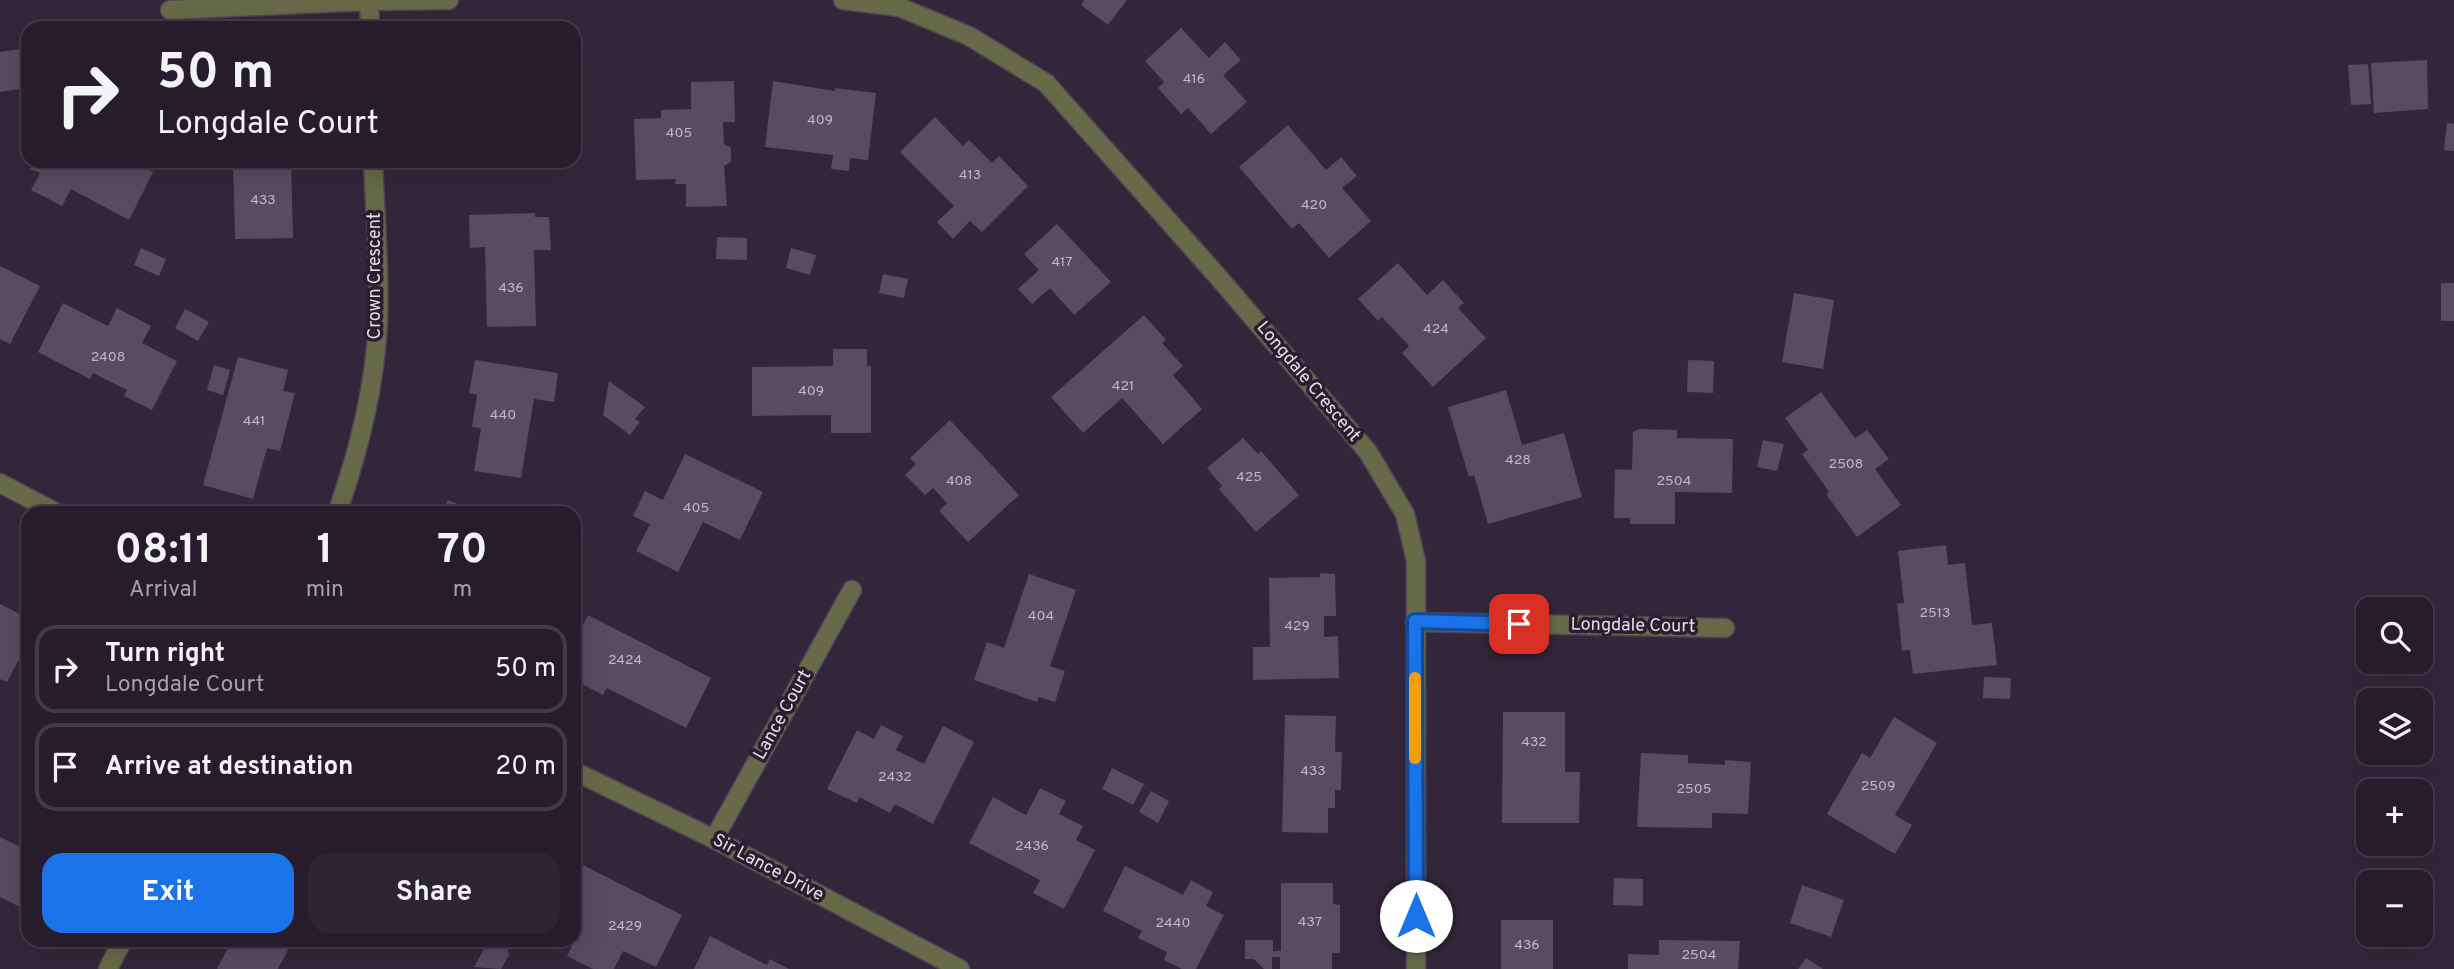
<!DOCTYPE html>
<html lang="en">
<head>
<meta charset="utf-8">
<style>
  body { margin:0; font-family:Overpass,sans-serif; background:#2e2534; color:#f1f3f6; height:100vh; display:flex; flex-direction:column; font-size:26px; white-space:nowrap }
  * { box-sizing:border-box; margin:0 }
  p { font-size:23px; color:#a4a1a9 }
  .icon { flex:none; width:38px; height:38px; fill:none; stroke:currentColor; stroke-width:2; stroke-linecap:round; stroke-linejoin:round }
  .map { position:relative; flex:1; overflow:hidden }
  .panel { position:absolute; left:21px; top:506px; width:560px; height:441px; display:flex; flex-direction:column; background:#261c2c; border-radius:21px; box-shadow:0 7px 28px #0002,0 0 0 2px #423a48 }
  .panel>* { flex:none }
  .banner { position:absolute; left:21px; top:21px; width:560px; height:147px; border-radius:21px; box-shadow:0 7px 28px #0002,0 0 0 2px #423a48; background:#261c2c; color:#f1f3f6; overflow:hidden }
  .tools { position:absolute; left:2356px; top:597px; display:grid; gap:14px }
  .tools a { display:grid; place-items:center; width:77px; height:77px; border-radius:14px; background:#261c2c; box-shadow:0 7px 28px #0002,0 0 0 2px #423a48; font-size:35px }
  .pin { position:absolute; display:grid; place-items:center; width:60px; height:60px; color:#fff; margin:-30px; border-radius:14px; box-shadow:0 4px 10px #0006 }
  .me { position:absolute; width:77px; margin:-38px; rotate:0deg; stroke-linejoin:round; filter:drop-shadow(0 0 5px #0008) }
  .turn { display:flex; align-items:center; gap:24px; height:147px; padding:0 21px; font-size:32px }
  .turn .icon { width:91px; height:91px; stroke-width:2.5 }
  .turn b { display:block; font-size:49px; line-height:60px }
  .eta { display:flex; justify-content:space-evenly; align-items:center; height:119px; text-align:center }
  .eta b { font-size:42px; font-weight:700; line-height:49px }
  .primary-button { display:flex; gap:14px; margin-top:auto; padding:14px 21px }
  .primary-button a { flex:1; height:80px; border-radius:21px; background:#1a73e8; color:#fff; font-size:28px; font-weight:700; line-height:80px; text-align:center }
  .primary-button a+a { background:#2e2534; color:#f1f3f6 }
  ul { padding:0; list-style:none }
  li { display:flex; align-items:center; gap:21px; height:88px; margin:0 14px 10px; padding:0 7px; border:4px solid #423a48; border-radius:21px }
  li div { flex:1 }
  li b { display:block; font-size:26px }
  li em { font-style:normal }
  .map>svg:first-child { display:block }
  .building { fill:#594b61 }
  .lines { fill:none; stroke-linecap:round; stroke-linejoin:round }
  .minor-casing { stroke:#4f4356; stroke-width:21 }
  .minor { stroke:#676a48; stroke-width:18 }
  .route-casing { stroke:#114b97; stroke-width:18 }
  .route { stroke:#1a73e8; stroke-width:12 }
  .slow { stroke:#f59e0b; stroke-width:12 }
  .labels { text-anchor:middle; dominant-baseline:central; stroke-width:7; stroke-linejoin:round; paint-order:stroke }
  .number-label { font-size:14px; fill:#c2b8c7 }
  .street-label { font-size:18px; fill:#e5dde9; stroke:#291d2f }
</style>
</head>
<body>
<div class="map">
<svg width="2454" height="969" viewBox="0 0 2454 969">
  <rect width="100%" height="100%" fill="#33263a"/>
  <path class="building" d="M1084 0H1127L1108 25 1081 5Z
    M1181 28 1209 58 1225 42 1241 60 1223 75 1247 102 1211 134 1188 108 1181 114 1158 88 1164 82 1145 61Z
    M20 49 26 88 0 92V52Z
    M2427 60 2428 109 2374 113 2371 63Z
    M2368 64 2371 104 2351 105 2348 65Z
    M734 81 735 122H723L724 144 731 148V162L724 166 727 206 686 207V184H675L676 179 636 180 634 119 661 118V110L691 109V82Z
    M773 81 835 91V88L876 93 868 160 850 158 849 171 831 169 833 155 765 147Z
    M935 117 963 146 969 140 992 163 999 156 1028 186 982 232 970 221 953 239 937 222 954 206 900 152Z
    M2447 123 2454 124V151L2444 150Z
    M1288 125 1326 170 1341 157 1357 176 1342 188 1371 221 1329 258 1299 223 1292 229 1239 167Z
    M34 161H132L153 172 129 220 71 189 62 206 31 190 40 173 30 169Z
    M233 161H291L293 238 235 239Z
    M535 213V217H549L551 250H534L536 326 487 327 485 247 470 248 469 215Z
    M1057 224 1111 282 1074 315 1050 288 1032 304 1018 289 1039 270 1024 254Z
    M717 237 747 238V260L716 259Z
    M141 248 166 259 159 276 134 265Z
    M791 248 816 255 810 275 786 268Z
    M1398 263 1427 295 1443 280 1464 303 1458 308 1486 338 1433 387 1402 353 1409 346 1382 317 1378 321 1358 299Z
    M0 266 40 286 10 344 0 339Z
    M883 274 908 279 904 298 879 293Z
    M2441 283H2454V321H2441Z
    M1794 293 1834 300 1823 369 1782 362Z
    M63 303 108 326 117 308 151 326 142 343 177 361 152 410 124 396 127 390 93 373 90 379 38 352Z
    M185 309 209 322 198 341 175 328Z
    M1144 315 1166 340 1162 343 1183 366 1173 375 1202 409 1163 444 1122 398 1083 433 1051 397Z
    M833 349H867V366H871V433H831V415L752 416V367L833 366Z
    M238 357 288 370 283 391 295 393 280 451 267 448 253 499 203 485Z
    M475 360 558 373 554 402 534 399 521 478 474 471 481 428 472 427 477 395 469 393Z
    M1688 360 1714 361 1713 393 1687 392Z
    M214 365 230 370 223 395 207 390Z
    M609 381 645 407 635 419 640 422 630 435 603 415Z
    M1506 390 1522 445 1564 433 1582 497 1488 524 1474 475 1469 477 1448 407Z
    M1821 392 1855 438 1867 430 1889 459 1875 469 1901 505 1857 537 1826 494 1829 492 1802 454 1808 450 1785 418Z
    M950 420 1019 495 968 542 939 511 947 503 933 488 925 495 905 475 916 464 910 458Z
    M1639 429 1677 430V438L1733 439 1732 493 1675 492V524H1630V518H1614L1615 469 1632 470 1633 432Z
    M1243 438 1258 454 1261 451 1299 495 1256 532 1219 489 1222 486 1207 468Z
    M1763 440 1784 444 1777 471 1757 467Z
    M685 454 763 492 740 540 703 522 678 572 636 551 650 524 633 516 645 491 663 500Z
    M448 500 460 505 475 513H442Z
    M1946 545 1948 565 1965 563 1972 625 1992 623 1997 665 1913 674 1910 650 1902 651 1897 603H1904L1898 551Z
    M1320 573 1335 574 1336 616H1324V637L1338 636 1339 678 1253 680V647H1270L1269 578 1320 577Z
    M1029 574 1076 590 1050 666 1065 671 1055 702 1039 697 1037 702 974 680 987 642 1004 648Z
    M0 604 28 618V642L7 682 0 679Z
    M588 615 711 678 686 728 607 688 603 695 574 680V642Z
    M1984 677 2011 678 2010 699 1983 698Z
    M1503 712H1565V772H1580L1579 823H1502Z
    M1285 715 1336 716 1335 752H1342L1341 790H1335V808H1328V833L1282 832Z
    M1894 717 1937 743 1895 815 1912 825 1895 854 1827 814 1862 753 1870 758Z
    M881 725 903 736 896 750 924 764 943 726 974 742 933 824 895 804 890 813 859 797 857 803 827 789 857 730 874 739Z
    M1641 753 1688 755V763L1725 765V760L1751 762 1748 814 1712 813V828L1637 827Z
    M1112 768 1144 784 1133 805 1102 789Z
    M1040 788 1066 801 1059 814 1083 826 1076 840 1095 850 1064 909 1033 893 1040 880 969 843 993 797 1026 815Z
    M1151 791 1169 801 1158 823 1139 812Z
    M0 837 28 851V911L0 897Z
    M577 862 682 915 656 967 623 951 614 969H593L567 956 575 939 574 868Z
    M1125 866 1183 895 1191 880 1213 892 1206 906 1224 915 1196 969H1182L1164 960 1167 952 1138 938 1142 931 1103 911Z
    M1614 878 1643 879V906L1613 905Z
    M1281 883H1333V904L1340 905V953H1332V969H1280V957H1272V969H1264L1254 959H1245V940H1273V951H1281Z
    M1802 885 1844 900 1831 937 1790 923Z
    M1501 920H1553V969H1501Z
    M710 936 767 965 770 959 789 969H694Z
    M228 940H293L278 969H217L231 942Z
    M493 940H513L507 952 510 953 501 969 474 967 488 942 491 943Z
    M1659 940 1740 941 1738 969H1628V954L1659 955Z
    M1806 958 1823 969H1798Z"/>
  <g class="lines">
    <defs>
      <path id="minor" d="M369 0 370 28
        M843 0 899 7 969 36 1046 83 1220 279 1368 452 1405 514 1416 561V969
        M170 10 369 1 449 0
        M0 483 57 513
        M337 513C359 451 375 387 378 321 380 268 375 214 373 161
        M1415 622 1725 628
        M574 771 714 839 960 969
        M714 839 852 590
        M108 969 123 940"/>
    </defs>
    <use href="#minor" class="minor-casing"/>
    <use href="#minor" class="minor"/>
  </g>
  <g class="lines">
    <defs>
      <path id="route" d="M1416 916 1415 621 1519 624"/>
    </defs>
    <use href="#route" class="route-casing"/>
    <use href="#route" class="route"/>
    <path class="slow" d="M1415 678V758"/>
  </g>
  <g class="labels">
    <g class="number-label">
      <text x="1194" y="79">416</text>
      <text x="820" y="120">409</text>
      <text x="679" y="133">405</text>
      <text x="970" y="175">413</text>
      <text x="263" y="200">433</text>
      <text x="1314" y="205">420</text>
      <text x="1062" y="262">417</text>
      <text x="511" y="288">436</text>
      <text x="1436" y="329">424</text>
      <text x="108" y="357">2408</text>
      <text x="1123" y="386">421</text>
      <text x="811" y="391">409</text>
      <text x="503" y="415">440</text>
      <text x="254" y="421">441</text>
      <text x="1518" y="460">428</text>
      <text x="1846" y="464">2508</text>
      <text x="1249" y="477">425</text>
      <text x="959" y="481">408</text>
      <text x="1674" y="481">2504</text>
      <text x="696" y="508">405</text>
      <text x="1935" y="613">2513</text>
      <text x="1041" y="616">404</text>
      <text x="1297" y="626">429</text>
      <text x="625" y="660">2424</text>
      <text x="1534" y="742">432</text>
      <text x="1313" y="771">433</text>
      <text x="895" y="777">2432</text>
      <text x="1878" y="786">2509</text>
      <text x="1694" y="789">2505</text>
      <text x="1032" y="846">2436</text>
      <text x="1310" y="922">437</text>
      <text x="1173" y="923">2440</text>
      <text x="625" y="926">2429</text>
      <text x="1527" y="945">436</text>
      <text x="1699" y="955">2504</text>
    </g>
    <g class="street-label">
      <text transform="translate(375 276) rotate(-90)">Crown Crescent</text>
      <text transform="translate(1308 382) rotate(50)">Longdale Crescent</text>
      <text transform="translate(1633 626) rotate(1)">Longdale Court</text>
      <text transform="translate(783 715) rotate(-61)">Lance Court</text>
      <text transform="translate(768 868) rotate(28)">Sir Lance Drive</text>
    </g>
  </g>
</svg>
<div class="tools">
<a><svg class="icon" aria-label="search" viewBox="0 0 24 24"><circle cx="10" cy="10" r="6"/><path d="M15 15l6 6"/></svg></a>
<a><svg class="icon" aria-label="layers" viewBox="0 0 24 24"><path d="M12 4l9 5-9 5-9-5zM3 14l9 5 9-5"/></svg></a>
<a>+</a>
<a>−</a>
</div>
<div class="pin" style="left:1519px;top:624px;background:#d93025"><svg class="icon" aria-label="arrive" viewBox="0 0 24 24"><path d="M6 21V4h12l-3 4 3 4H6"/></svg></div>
<svg class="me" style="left:1416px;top:916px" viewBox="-20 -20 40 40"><circle r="19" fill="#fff"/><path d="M0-13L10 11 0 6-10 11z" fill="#1a73e8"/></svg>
<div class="banner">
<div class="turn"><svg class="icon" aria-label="right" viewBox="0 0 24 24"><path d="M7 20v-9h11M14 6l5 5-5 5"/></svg><div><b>50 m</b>Longdale Court</div></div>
</div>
<section class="panel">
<div class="eta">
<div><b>08:11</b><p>Arrival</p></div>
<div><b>1</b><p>min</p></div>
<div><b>70</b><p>m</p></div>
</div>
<ul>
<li><svg class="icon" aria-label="right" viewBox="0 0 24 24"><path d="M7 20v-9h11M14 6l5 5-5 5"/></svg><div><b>Turn right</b><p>Longdale Court</p></div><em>50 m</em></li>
<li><svg class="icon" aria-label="arrive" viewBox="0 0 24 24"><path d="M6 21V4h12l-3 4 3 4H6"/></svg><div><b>Arrive at destination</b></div><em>20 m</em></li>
</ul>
<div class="primary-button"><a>Exit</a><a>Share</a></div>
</section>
</div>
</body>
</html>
